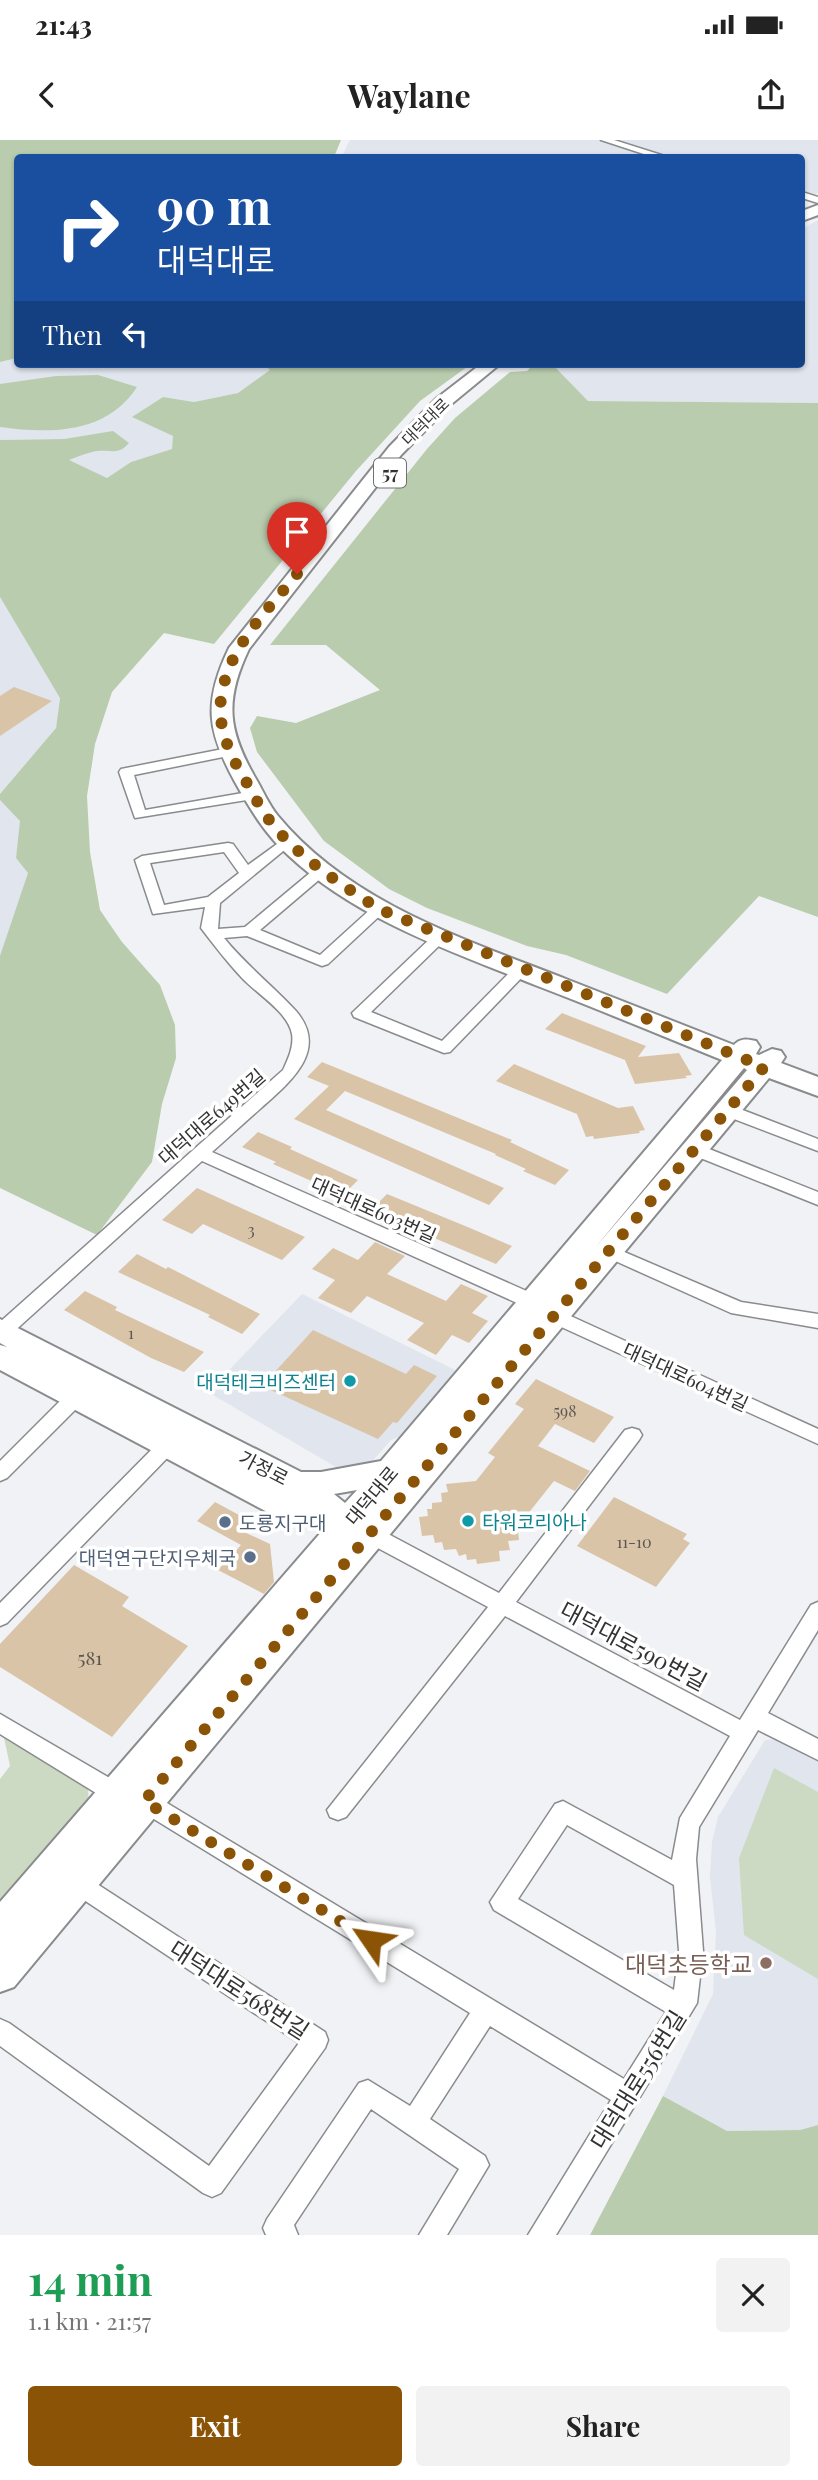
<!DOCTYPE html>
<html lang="en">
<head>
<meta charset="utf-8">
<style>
  body { margin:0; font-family:"Playfair Display","Noto Sans KR",serif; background:#f2f2f2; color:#222; height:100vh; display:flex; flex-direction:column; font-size:26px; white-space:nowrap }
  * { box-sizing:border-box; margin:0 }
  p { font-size:23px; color:#767676 }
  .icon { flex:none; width:38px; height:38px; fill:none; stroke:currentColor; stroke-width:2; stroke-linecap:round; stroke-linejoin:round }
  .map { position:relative; height:2095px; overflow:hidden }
  .drawer { display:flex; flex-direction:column; background:#fff; flex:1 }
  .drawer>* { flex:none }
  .banner { position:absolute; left:14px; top:14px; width:791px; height:214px; border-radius:7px; box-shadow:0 2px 5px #0004; background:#1a4fa0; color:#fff; overflow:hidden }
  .pin { position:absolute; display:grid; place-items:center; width:60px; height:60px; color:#fff; margin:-72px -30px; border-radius:50% 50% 50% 0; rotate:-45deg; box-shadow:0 0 7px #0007 }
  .pin .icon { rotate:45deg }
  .me { position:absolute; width:77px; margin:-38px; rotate:302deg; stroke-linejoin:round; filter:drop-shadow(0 0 5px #0008) }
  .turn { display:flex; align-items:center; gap:24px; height:147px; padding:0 28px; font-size:32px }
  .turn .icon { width:91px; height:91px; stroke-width:2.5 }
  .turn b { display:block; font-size:49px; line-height:60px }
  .then { display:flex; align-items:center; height:66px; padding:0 28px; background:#0003; gap:14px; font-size:26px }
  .round { display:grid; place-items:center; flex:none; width:74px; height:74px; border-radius:7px; background:#f2f2f2 }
  .overview { display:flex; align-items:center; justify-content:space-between; height:119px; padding:0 28px }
  h1 { font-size:42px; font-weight:700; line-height:52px; color:#1e9e55 }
  .action { display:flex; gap:14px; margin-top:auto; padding:14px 28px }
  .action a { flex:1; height:80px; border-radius:7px; background:#8a5305; color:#fff; font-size:28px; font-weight:700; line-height:80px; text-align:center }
  .action a+a { background:#f2f2f2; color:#222 }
  .status { display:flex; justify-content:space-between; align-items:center; height:49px; padding:0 35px; background:#fff; direction:ltr }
  .status svg { height:19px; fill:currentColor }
  header { display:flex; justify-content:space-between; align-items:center; height:91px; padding:0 28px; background:#fff; font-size:32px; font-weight:700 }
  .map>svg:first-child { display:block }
  .built { fill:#e0e5ee }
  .green { fill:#ccdac4 }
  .forest { fill:#b9ccae }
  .building { fill:#d9c4a8 }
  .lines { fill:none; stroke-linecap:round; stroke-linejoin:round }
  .street-casing { stroke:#898b8d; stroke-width:3 }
  .primary-casing { stroke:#898b8d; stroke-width:4 }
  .street { fill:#fff; fill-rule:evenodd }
  .primary { fill:#fff; fill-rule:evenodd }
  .route { stroke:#8a5305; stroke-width:12; stroke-dasharray:0 21.6 }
  .culture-dot { fill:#0f9aa8; stroke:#fff; stroke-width:2.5 }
  .service-dot { fill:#5c6f8a; stroke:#fff; stroke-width:2.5 }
  .education-dot { fill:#8d6e63; stroke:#fff; stroke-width:2.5 }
  .labels { text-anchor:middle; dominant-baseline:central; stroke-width:7; stroke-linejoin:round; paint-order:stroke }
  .far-street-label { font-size:16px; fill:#333334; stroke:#fff }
  .number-label { font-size:16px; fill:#5c5751 }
  .shield { fill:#fff; stroke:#707071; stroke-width:2 }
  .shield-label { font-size:18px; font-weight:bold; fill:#333334 }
  .street-label { font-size:19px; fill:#333334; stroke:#fff }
  .culture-label { font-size:19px; fill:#0d838f; stroke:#fff; text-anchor:end }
  .service-label { font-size:19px; fill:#4e5e75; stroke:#fff; text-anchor:start }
  .near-number-label { font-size:19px; fill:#5c5751 }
  .near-street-label { font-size:23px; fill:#333334; stroke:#fff }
  .near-education-label { font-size:23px; fill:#785e54; stroke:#fff; text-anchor:end }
</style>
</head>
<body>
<div class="status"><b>21:43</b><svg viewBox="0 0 49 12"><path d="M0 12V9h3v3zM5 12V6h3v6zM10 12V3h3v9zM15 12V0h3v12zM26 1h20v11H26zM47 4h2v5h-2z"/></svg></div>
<header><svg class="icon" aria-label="back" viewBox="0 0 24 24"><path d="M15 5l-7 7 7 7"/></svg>Waylane<svg class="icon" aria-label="share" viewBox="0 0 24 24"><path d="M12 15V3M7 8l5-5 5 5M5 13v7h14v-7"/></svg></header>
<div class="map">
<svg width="818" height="2095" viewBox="0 0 818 2095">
  <rect width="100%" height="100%" fill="#f1f2f5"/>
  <path class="built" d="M350 0H818V53L802 61V18H341Z
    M818 80V263L588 261 552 224H802V89Z
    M17 218 18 224H263L271 230 238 253 194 262 163 257 133 277 174 296 172 309 131 322 107 338 68 320 112 292 64 299 0 300V222Z
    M0 457 60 557 56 588 0 654Z
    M0 660 21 681 16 718 28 732 20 776 0 818Z
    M302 1154 457 1231 401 1296 391 1300 368 1326 341 1330 208 1252Z
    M779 1599 818 1620V1985L800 1990 727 1991 663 1956 713 1854 716 1792 710 1737 712 1702 718 1677 765 1600Z"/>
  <path class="green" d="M4 1598 88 1647 89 1667 0 1768V1639L10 1626Z
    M774 1628 818 1652V1839L744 1795 739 1718Z"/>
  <path class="forest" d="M0 0H341L334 17 18 18 17 218 0 222Z
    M263 224H471L420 261 356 331 214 504 164 493 112 552 95 604 87 656 90 712 100 770 122 802 160 845 175 885 176 918 162 964 152 1022 97 1095 0 1048V816L28 733 16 718 20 681 0 660V654L56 588 60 558 0 457V300L64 299 113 291 129 303C119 315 111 310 97 311 89 312 77 317 69 320L107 338 131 322 172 309 173 296 132 277 163 257 194 262 238 253 270 230Z
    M527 224H552L588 261 818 263V777L759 756 667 854 566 815 527 806 427 768 389 749 324 701 257 612 250 588 257 576 296 583 380 550 326 505H270L427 309 455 278 510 232 527 231 531 227Z
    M98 235 137 247C107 294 50 294 0 287V244L56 236Z
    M663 1956 727 1991 800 1990 818 1985V2095H590Z"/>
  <path class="building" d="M14 547 52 561 0 596V556Z
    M562 873 646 906 638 917 679 913 692 935 685 936 687 938 635 944 625 920 545 889Z
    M322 922 512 1000 510 1002 569 1030 555 1045 523 1031 526 1029 495 1015 496 1014 345 951 326 970 504 1048 489 1065 294 979 329 946 307 937Z
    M514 924 618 968 633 966 645 990 639 991 640 993 594 999 593 996 586 997 577 974 496 941Z
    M258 992 292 1007 290 1009 358 1040 343 1055 273 1024 276 1022 242 1007Z
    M197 1048 305 1097 282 1120 203 1084 192 1094 162 1080Z
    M387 1054 470 1088 512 1106 496 1124 370 1071Z
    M375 1102 405 1116 387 1134 446 1161 461 1144 488 1156 472 1173 488 1181 469 1203 452 1195 436 1215 407 1200 424 1183 367 1156 351 1173 318 1158 335 1140 312 1129 333 1108 358 1120Z
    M137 1114 166 1129 168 1127 260 1174 242 1194 208 1177 210 1175 118 1132Z
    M85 1151 117 1167 115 1170 204 1212 184 1232 151 1218 64 1170Z
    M313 1190 406 1234 414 1225 437 1236 397 1283 393 1282 378 1299 262 1246Z
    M536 1239 614 1277 594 1303 555 1284 538 1306 590 1331 575 1351 554 1341 523 1380 526 1390 518 1391 519 1400 508 1401 510 1410 499 1411 500 1421 477 1424 476 1419 467 1420 466 1414 459 1416 456 1409 444 1410 442 1402 435 1403 433 1395 422 1396 419 1377 428 1376 427 1369H432V1363L442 1362 441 1353 448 1352 446 1344 476 1341 495 1317 488 1313 524 1269 515 1264Z
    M614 1357 687 1394 683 1399 690 1403 656 1447 577 1406Z
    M215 1362 252 1382 244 1392 270 1404 274 1442 264 1454 218 1430 241 1405 197 1381Z
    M74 1425 129 1457 122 1466 188 1506 112 1597 0 1527V1504Z"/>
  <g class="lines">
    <defs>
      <path id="street" d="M601 0H614L671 18H656Z
        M802 52 818 57V63L802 58Z
        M228 608 235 612 233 615 134 635 145 670 254 651 259 652V658L135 678 119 632 121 629Z
        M288 696 295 700 293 703 220 763 218 789 245 787 317 727H327L329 730 327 733 260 790 320 815 374 766H384L387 769 328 824 322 826 247 796 224 798C246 825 273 846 296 871 330 911 289 943 260 969 244 983 228 998 212 1012L540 1157 542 1162 540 1167H526L202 1021 9 1196 0 1197V1182L283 930C288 919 294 907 292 894 288 872 257 854 242 838 227 822 214 805 201 788L205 767 153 774 135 720 142 716 228 703 233 704 248 725ZM224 712 239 733 208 757 164 765 150 723Z
        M441 791 446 793 449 796 446 799 371 872 442 901 516 826 522 824 530 829 450 912 444 913 354 877 352 873 436 793Z
        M727 964 818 999V1011L721 974 719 970Z
        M694 1003 818 1052V1065L688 1013 685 1009 688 1005Z
        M608 1105 741 1162 818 1174V1188L731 1173 602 1115 599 1111 602 1107Z
        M553 1168 818 1289V1304L546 1180 544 1175 546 1170Z
        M77 1249 84 1251 87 1256 84 1261 7 1338 0 1341V1321L70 1251Z
        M632 1288 639 1290 642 1295 639 1300 516 1462 740 1580 811 1465 818 1462V1490L768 1573 818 1599V1620L758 1590 699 1687 696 1719 703 1811 697 1863 556 2095H528L611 1960 490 1886 430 1979 485 2016 489 2025 447 2095H419L459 2029 371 1969 294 2085 298 2095H266L263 2088 267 2079 359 1943 368 1940 410 1966 470 1873 136 1668 133 1661 136 1654 144 1651 152 1654 624 1939 666 1872 494 1770 490 1762 555 1664 563 1661 672 1720 680 1678 730 1596 505 1476 346 1677 338 1680 330 1677 327 1670 488 1467 361 1399 358 1393 361 1387 368 1385 375 1387 499 1453 625 1290ZM567 1685 674 1745 679 1811 674 1850 518 1759Z
        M169 1296 176 1299 179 1304 176 1309 7 1483 0 1486V1463L162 1299Z
        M0 1574 125 1647 128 1654 125 1661 117 1664 109 1661 0 1594Z
        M77 1731 325 1892 328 1900 325 1908 221 2053 212 2057 203 2053 0 1906V1879L9 1883 209 2026 299 1903 69 1750 65 1742 69 1734Z"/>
      <path id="primary" d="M818 65V75L802 81V71Z
        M481 224H500L449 266 401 315 249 509C224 561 228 591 256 639 263 651 269 665 278 676 350 763 464 799 566 839 622 861 678 883 734 905 740 898 747 899 756 901L760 907 756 914 759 915 772 909 781 911 785 917 781 923 818 937V956L769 938 14 1847 0 1852V1762L323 1390 273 1375 0 1230V1205L7 1207 0 1203V1179L301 1332H321L381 1321 722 920C660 895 598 869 535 845 450 811 356 779 288 715 265 694 250 669 235 642 207 591 203 562 229 508L389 307 437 258ZM744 928 747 930 594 1109ZM357 1350 345 1363 334 1354Z"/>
    </defs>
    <use href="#street" class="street-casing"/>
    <use href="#primary" class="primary-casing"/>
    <use href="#street" class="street"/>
    <use href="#primary" class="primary"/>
  </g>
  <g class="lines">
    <path class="route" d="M297 434C271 466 237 499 225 540 213 578 226 608 245 640 253 653 259 666 267 677 295 716 340 743 379 769L764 927 144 1661 371 1800"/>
  </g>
  <g class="culture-dot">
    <circle cx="350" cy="1241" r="7"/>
    <circle cx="468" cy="1381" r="7"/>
  </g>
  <g class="service-dot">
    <circle cx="225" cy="1382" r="7"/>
    <circle cx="250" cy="1417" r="7"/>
  </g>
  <circle class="education-dot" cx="766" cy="1823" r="7"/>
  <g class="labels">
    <g class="far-street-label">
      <text transform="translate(425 281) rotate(-45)">대덕대로</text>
    </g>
    <g class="number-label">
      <text x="251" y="1089">3</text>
      <text x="131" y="1192">1</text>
      <text x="565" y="1270">598</text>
      <text x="634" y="1401">11-10</text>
    </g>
    <rect class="shield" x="374" y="318.5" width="32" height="29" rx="5"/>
    <g class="shield-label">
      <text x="390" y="333">57</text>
    </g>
    <g class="street-label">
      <text transform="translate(211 976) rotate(-41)">대덕대로649번길</text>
      <text transform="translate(374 1069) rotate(24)">대덕대로603번길</text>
      <text transform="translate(686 1236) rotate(25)">대덕대로604번길</text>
      <text transform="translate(264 1327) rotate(27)">가정로</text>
      <text transform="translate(371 1355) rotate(-50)">대덕대로</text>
    </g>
    <g class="culture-label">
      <text x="336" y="1241">대덕테크비즈센터</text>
      <text x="482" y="1381" text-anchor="start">타워코리아나</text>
    </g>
    <g class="service-label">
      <text x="239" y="1382">도룡지구대</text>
      <text x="236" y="1417" text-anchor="end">대덕연구단지우체국</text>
    </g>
    <g class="near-number-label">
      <text x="90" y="1517">581</text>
    </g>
    <g class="near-street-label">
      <text transform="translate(634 1505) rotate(28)">대덕대로590번길</text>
      <text transform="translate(240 1849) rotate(33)">대덕대로568번길</text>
      <text transform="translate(637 1939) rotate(-58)">대덕대로556번길</text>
    </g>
    <g class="near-education-label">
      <text x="752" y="1823">대덕초등학교</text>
    </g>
  </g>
</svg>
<div class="pin" style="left:297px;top:434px;background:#d93025"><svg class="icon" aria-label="arrive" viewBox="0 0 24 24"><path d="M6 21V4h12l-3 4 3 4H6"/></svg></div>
<svg class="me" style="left:371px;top:1800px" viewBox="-20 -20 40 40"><path d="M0-17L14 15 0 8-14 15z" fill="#8a5305" stroke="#fff" stroke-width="4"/></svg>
<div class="banner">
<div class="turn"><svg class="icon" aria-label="right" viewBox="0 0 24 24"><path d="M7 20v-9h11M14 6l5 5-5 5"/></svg><div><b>90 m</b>대덕대로</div></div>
<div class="then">Then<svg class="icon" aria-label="left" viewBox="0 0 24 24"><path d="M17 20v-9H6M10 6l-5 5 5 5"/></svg></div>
</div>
</div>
<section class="drawer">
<div class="overview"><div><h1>14 min</h1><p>1.1 km · 21:57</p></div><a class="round"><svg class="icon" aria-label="close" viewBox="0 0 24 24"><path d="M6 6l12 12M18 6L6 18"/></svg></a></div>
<div class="action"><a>Exit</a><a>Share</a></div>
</section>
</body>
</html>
